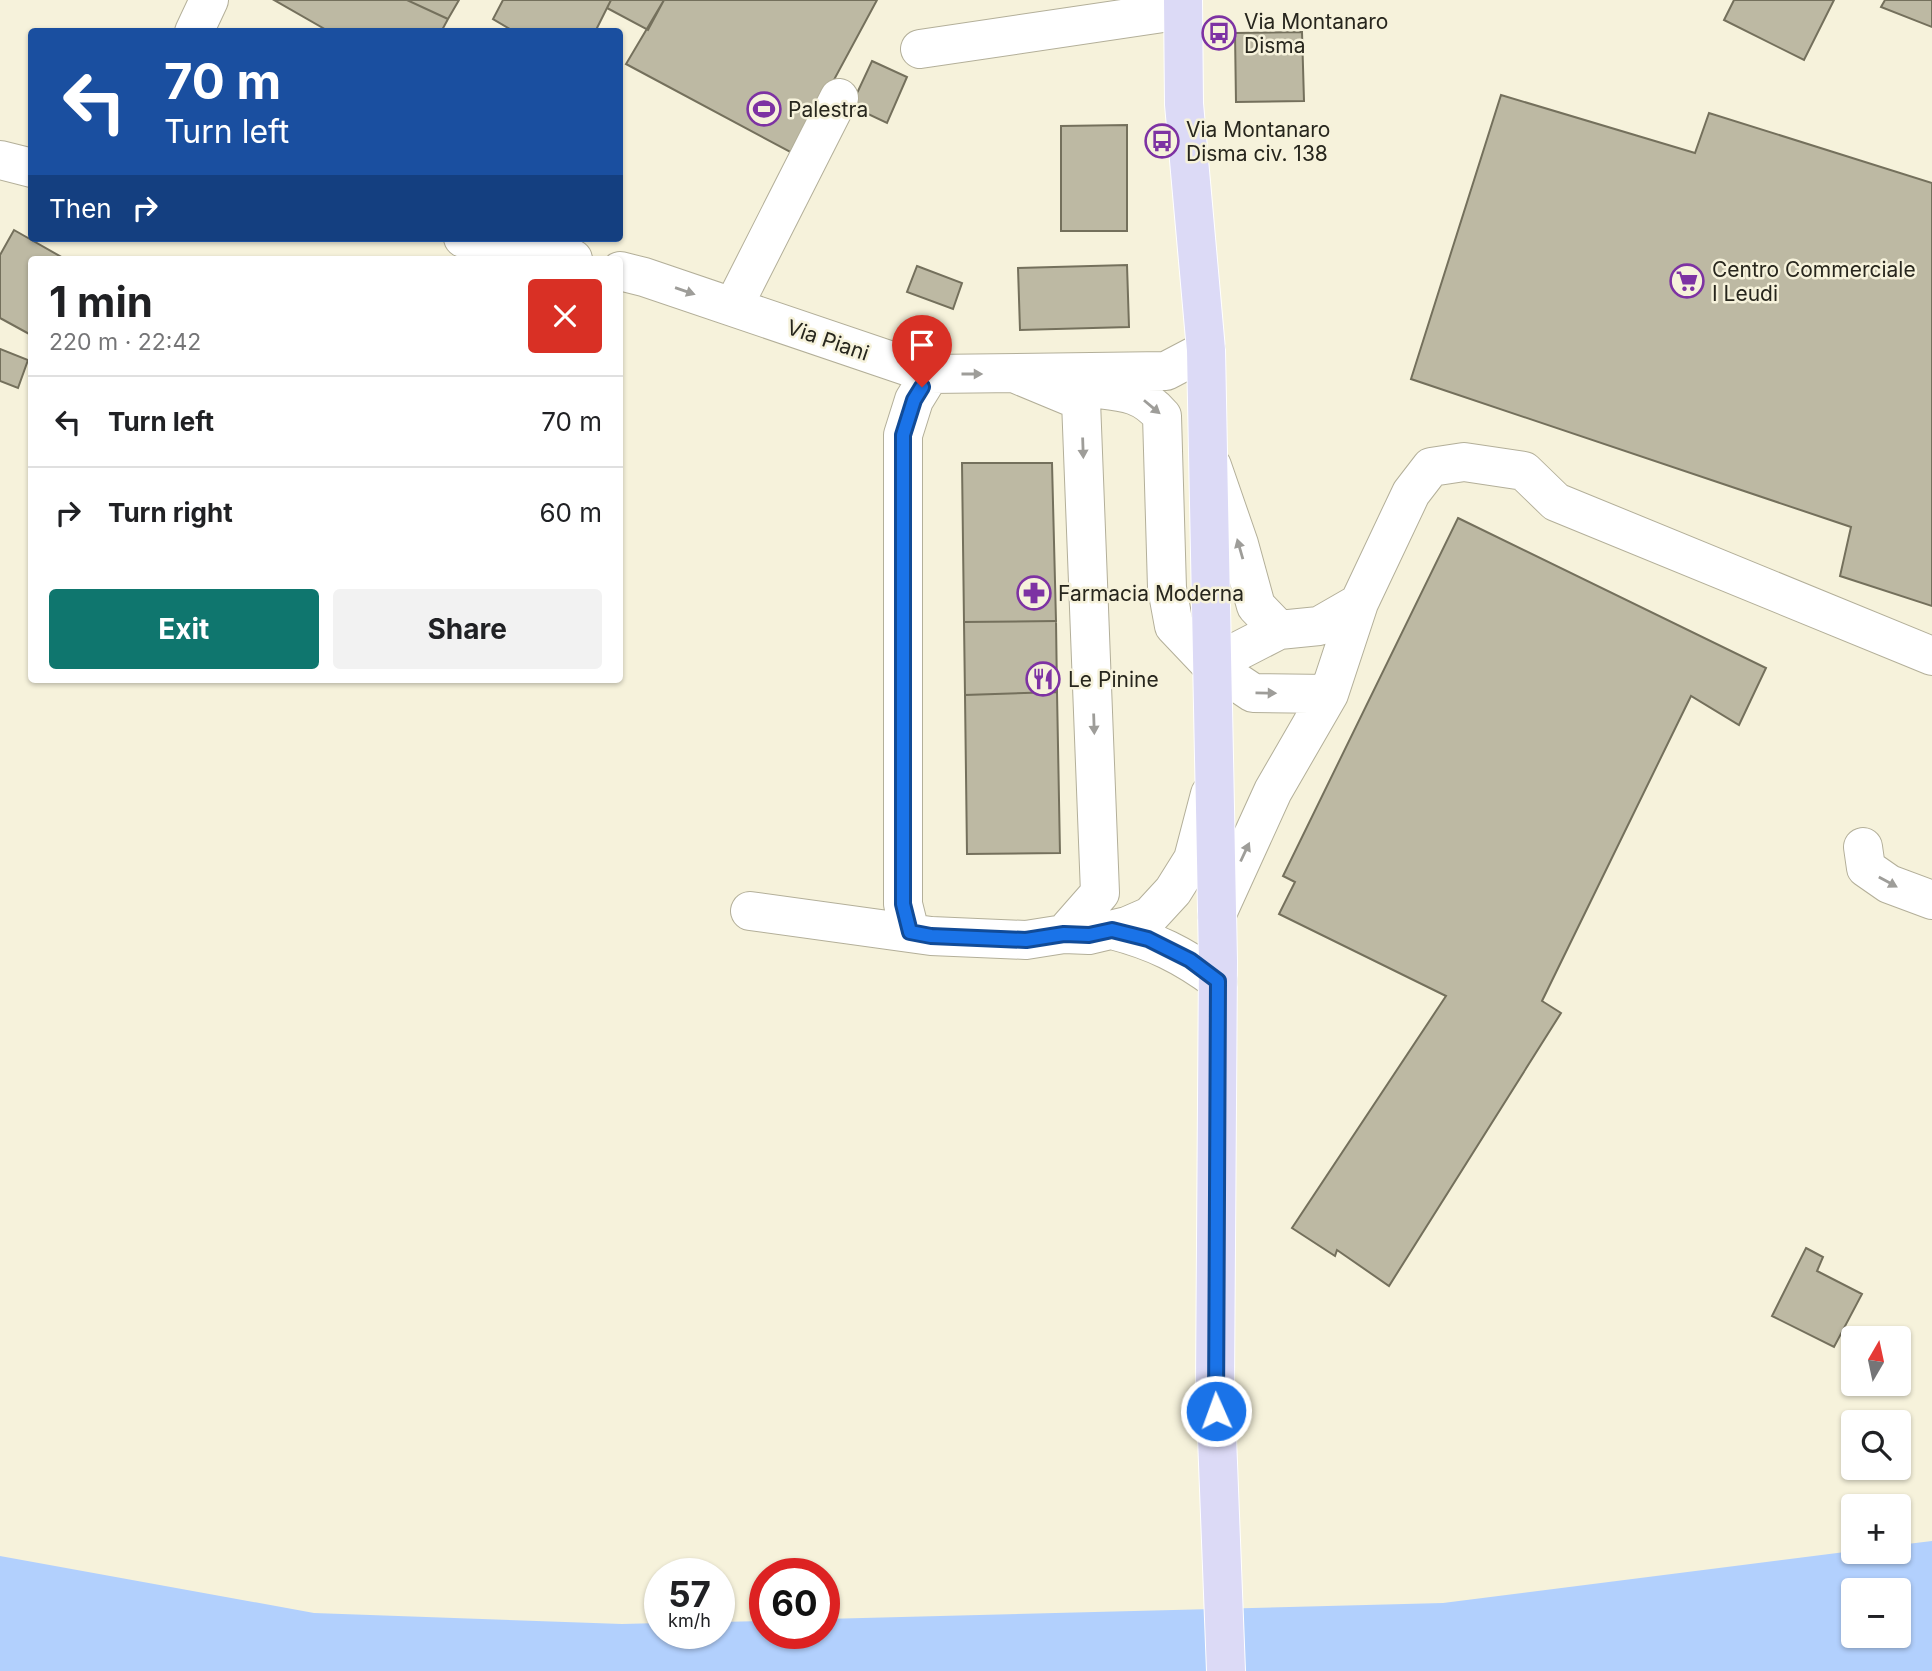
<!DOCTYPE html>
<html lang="en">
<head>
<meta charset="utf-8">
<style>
  body { margin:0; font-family:Inter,sans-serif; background:#f2f2f2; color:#202124; height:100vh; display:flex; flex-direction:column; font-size:26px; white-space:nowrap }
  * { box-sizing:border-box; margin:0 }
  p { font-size:23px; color:#757577 }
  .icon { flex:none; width:38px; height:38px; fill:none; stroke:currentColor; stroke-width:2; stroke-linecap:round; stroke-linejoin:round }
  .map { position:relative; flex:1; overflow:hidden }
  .panel { position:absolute; left:28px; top:256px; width:595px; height:427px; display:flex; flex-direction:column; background:#fff; border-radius:7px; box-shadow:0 2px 5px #0004 }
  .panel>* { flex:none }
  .guide { position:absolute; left:28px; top:28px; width:595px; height:214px; border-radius:7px; box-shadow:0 2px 5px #0004; background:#1a4fa0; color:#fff; overflow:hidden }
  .needle { width:46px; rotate:9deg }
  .tools { position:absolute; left:1841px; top:1326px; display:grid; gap:14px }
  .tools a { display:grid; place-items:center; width:70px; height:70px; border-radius:7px; background:#fff; box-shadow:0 2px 5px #0004; font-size:35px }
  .speed { position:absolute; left:644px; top:1558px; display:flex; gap:14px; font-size:35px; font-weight:700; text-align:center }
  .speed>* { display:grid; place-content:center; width:91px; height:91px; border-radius:50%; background:#fff; box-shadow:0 2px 5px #0004; line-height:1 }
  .speed small { font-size:18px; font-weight:400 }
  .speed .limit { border:10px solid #d22; background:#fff; color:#111 }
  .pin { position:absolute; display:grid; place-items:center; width:60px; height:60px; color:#fff; margin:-72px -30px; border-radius:50% 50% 50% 0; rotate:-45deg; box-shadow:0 0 7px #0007 }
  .pin .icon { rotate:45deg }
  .me { position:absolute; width:77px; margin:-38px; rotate:358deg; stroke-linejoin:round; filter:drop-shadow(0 0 5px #0008) }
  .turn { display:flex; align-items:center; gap:24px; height:147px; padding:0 21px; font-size:32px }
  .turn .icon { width:91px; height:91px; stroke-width:2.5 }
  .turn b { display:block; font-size:49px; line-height:60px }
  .then { display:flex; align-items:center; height:66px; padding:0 21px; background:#0003; gap:14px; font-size:26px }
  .round { display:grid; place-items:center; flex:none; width:74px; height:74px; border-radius:7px; background:#f2f2f2 }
  .headline { display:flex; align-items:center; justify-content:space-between; height:119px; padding:0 21px }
  h1 { font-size:42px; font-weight:700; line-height:52px }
  .cta { display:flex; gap:14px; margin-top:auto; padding:14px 21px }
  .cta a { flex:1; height:80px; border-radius:7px; background:#0f766e; color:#fff; font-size:28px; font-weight:700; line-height:80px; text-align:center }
  .cta a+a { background:#f2f2f2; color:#202124 }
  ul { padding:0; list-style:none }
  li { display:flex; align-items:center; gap:21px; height:91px; padding:0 21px; border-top:2px solid #e0e0e0 }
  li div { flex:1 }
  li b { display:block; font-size:26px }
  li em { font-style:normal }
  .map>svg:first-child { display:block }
  .water { fill:#b2d0fd; fill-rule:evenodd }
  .building { fill:#bdb9a3; stroke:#74705c; stroke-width:2 }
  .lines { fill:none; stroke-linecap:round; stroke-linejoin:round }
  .minor-casing { stroke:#b3af99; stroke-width:40 }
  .major-casing { stroke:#fff; stroke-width:40 }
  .minor { stroke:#fff; stroke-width:38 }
  .major { stroke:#dcdaf6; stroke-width:38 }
  .oneway { fill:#9e9d99 }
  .route-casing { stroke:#114b97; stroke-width:18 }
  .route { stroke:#1a73e8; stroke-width:12 }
  .labels { text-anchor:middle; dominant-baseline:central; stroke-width:5; stroke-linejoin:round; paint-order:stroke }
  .poi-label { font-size:21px; fill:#27261d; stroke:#f6f2db; text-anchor:start }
  .street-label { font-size:21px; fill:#27261d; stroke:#f6f2db }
</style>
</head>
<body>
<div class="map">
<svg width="1932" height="1671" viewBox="0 0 1932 1671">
  <rect width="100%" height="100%" fill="#f6f2db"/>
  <path class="water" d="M1932 1541V1671H0V1556L314 1613 622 1624 660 1623V1633H719V1622L765 1621V1633H824V1619L1443 1603 1853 1551 1899 1552V1545ZM1853 1591H1899V1636H1853Z"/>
  <path class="building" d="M274 0H407L448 19 441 32H330Z
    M407 0H459L448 19Z
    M503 0H611L595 32H515L493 19Z
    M611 0H664L648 30 607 8Z
    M664 0H877L794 154 626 64Z
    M1734 0H1834L1804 60 1724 20Z
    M1885 0H1932V27L1881 7Z
    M1302 32 1304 101 1236 102 1235 33Z
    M872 61 907 77 887 123 851 106Z
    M1501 95 1695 153 1709 113 1932 183V606L1840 576 1851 527 1411 379Z
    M1127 125V231H1061V126Z
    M14 230 65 259H32L31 335 0 318V255Z
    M1127 265 1129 327 1020 330 1018 268Z
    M917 266 962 283 953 309 907 292Z
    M0 349 28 360 18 388 0 381Z
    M962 463H1052L1056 621 964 622Z
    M1458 518 1766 668 1739 725 1691 696 1542 1001 1561 1013 1389 1286 1337 1250 1335 1256 1292 1228 1446 996 1279 914 1295 882 1283 876Z
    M1056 621 1057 692 965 695 964 622Z
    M1057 692 1060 853 967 854 965 695Z
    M1806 1248 1823 1257 1817 1271 1862 1294 1834 1347 1772 1316Z"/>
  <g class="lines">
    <defs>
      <path id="minor" d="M194 32 209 0
        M920 49 1183 10
        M0 160 32 168
        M463 238 522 246 573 259
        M620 271 644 277 930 374 1166 371 1206 350
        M733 307 839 98
        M1016 374 1081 401 1100 893 1064 934
        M1090 388C1121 392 1141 391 1162 416L1167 588 1174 626 1211 665 1253 693 1329 694
        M1212 466 1239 544 1256 606 1279 630
        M1211 665 1279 630 1319 626 1359 603
        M1863 847 1866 868 1889 884 1932 900
        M750 911 931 936 1026 940 1064 934 1089 935 1127 926 1150 916 1173 891 1193 859 1210 794
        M1217 914 1273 791 1329 694 1359 603 1411 493 1431 467 1464 462 1524 471 1556 502 1932 656
        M1112 930C1154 941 1183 955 1218 981
        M910 932 903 904V435L914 400 930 374"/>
      <path id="major" d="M1183 0 1184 104 1206 350 1218 961 1215 1385 1226 1671"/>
    </defs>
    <use href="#minor" class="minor-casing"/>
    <use href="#major" class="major-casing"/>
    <use href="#minor" class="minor"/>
    <use href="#major" class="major"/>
  </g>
  <defs><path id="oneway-solid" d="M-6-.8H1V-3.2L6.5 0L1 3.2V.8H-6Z" transform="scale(1.75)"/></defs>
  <g class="oneway">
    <use href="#oneway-solid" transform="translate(685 291) rotate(19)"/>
    <use href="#oneway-solid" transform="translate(972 374)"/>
    <use href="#oneway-solid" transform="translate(1152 407) rotate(40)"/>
    <use href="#oneway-solid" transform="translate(1083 448) rotate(88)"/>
    <use href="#oneway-solid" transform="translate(1240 549) rotate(-106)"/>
    <use href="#oneway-solid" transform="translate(1266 693) rotate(1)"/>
    <use href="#oneway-solid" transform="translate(1094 724) rotate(88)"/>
    <use href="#oneway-solid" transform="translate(1245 852) rotate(-65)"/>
    <use href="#oneway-solid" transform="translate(1888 882) rotate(29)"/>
  </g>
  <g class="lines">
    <defs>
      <path id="route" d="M922 387 914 400 903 435V904L910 932 931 936 1026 940 1064 934 1089 935 1112 930 1148 939 1190 960 1218 981 1216 1411"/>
    </defs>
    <use href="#route" class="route-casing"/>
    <use href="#route" class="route"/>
  </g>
  <defs>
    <symbol id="bus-ring" viewBox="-11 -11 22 22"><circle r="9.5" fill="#f6f2db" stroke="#7d32a3" stroke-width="1.5"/><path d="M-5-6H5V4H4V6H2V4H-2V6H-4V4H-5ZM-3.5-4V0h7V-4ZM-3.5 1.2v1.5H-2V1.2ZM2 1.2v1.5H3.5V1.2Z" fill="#7d32a3"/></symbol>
    <symbol id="stadium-ring" viewBox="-11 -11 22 22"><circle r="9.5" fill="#f6f2db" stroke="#7d32a3" stroke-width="1.5"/><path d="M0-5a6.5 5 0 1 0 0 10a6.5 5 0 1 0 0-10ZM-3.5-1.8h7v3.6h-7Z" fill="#7d32a3"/></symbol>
    <symbol id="supermarket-ring" viewBox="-11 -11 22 22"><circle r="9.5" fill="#f6f2db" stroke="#7d32a3" stroke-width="1.5"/><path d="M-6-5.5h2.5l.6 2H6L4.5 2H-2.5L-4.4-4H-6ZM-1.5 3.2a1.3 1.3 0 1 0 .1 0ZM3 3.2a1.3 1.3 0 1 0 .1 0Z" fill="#7d32a3"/></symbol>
    <symbol id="pharmacy-ring" viewBox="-11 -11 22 22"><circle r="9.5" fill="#f6f2db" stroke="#7d32a3" stroke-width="1.5"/><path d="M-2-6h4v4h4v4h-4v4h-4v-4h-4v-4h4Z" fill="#7d32a3"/></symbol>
    <symbol id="restaurant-ring" viewBox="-11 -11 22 22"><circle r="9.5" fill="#f6f2db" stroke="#7d32a3" stroke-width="1.5"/><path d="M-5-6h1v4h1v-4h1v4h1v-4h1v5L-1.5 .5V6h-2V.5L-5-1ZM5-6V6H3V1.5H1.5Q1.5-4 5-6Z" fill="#7d32a3"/></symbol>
  </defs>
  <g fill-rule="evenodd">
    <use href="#bus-ring" x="1200" y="14" width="38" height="38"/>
    <use href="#stadium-ring" x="745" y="90" width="38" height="38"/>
    <use href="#bus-ring" x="1143" y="122" width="38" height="38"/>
    <use href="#supermarket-ring" x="1668" y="262" width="38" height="38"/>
    <use href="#pharmacy-ring" x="1015" y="574" width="38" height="38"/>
    <use href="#restaurant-ring" x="1024" y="660" width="38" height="38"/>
  </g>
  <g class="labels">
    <g class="poi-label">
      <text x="1244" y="21">Via Montanaro<tspan x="1244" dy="24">Disma</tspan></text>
      <text x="788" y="109">Palestra</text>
      <text x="1186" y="129">Via Montanaro<tspan x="1186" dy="24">Disma civ. 138</tspan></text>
      <text x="1712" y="269">Centro Commerciale<tspan x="1712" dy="24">I Leudi</tspan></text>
      <text x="1058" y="593">Farmacia Moderna</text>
      <text x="1068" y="679">Le Pinine</text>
    </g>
    <g class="street-label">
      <text transform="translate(828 340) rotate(19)">Via Piani</text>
    </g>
  </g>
</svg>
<div class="tools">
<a><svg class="needle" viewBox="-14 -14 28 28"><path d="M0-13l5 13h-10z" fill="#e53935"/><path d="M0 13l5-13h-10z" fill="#757577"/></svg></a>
<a><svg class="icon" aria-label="search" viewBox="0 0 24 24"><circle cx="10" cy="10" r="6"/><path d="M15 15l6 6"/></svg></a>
<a>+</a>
<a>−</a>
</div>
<div class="speed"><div>57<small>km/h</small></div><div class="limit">60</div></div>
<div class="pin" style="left:922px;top:387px;background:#d93025"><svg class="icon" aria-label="arrive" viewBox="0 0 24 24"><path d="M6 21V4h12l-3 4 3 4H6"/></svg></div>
<svg class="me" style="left:1216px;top:1411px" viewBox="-20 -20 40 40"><circle r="17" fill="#1a73e8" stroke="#fff" stroke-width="3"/><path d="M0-11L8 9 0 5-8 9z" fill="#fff"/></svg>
<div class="guide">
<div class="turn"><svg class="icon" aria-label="left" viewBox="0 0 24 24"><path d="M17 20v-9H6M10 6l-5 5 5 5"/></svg><div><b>70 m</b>Turn left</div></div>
<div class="then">Then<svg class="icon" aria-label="right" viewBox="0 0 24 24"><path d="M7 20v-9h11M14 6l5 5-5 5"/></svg></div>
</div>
<section class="panel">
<div class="headline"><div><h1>1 min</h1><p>220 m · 22:42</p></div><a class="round" style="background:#d93025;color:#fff"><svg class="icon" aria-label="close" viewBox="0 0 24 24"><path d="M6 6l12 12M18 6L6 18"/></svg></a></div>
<ul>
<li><svg class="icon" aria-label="left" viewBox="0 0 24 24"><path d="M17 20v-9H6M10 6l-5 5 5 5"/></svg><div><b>Turn left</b></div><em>70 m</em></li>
<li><svg class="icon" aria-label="right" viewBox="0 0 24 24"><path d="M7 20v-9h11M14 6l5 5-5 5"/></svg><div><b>Turn right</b></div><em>60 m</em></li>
</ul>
<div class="cta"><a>Exit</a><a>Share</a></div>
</section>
</div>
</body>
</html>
